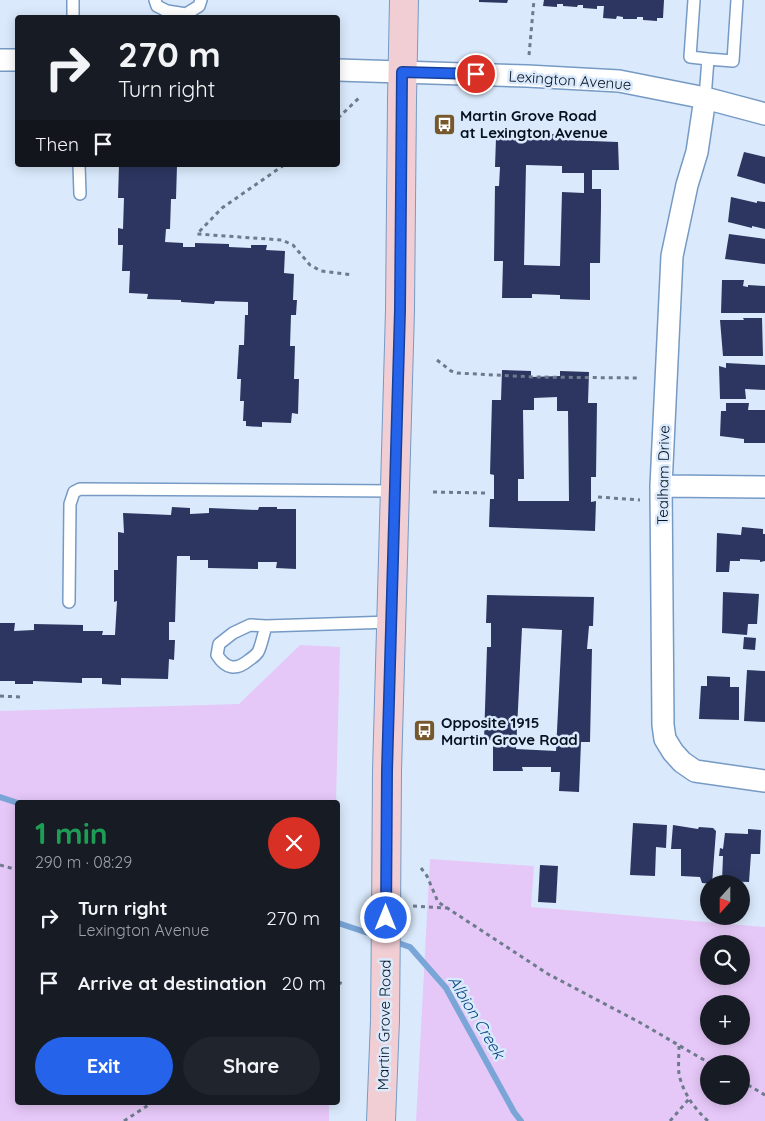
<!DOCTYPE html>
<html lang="en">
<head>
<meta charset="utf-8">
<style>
  body { margin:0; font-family:Quicksand,sans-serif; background:#20242c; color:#f1f3f6; height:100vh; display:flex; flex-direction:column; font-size:19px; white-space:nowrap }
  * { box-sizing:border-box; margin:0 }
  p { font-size:16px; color:#9ea1a6 }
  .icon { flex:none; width:28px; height:28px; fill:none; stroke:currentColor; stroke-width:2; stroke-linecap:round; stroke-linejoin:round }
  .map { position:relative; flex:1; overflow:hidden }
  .side { position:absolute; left:15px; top:800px; width:325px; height:305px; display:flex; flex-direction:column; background:#171b24; border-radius:5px; box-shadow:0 2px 12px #0003 }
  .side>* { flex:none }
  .top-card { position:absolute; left:15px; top:15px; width:325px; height:152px; border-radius:5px; box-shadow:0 2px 12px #0003; background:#171b24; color:#f1f3f6; overflow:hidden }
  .needle { width:32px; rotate:201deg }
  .tools { position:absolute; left:700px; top:875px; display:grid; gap:10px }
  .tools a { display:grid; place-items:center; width:50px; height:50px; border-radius:50%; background:#171b24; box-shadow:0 2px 12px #0003; font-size:25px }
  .pin { position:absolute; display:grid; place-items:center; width:42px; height:42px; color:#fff; margin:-21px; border:2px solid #fff; border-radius:50%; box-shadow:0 1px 5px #0007 }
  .me { position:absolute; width:55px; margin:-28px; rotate:0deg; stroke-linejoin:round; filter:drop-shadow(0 0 4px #0008) }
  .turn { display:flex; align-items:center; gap:18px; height:105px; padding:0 20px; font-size:22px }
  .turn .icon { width:65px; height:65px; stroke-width:2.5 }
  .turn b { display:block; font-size:35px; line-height:42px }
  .then { display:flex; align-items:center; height:48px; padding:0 20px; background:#0003; gap:10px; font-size:19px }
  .round { display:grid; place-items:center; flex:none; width:52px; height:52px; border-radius:26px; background:#20242c }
  .overview { display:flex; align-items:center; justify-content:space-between; height:85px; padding:0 20px }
  h1 { font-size:30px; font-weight:700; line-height:38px; color:#1e9e55 }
  .primary-button { display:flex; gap:10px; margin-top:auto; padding:10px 20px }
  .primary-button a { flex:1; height:58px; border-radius:30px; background:#2563eb; color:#fff; font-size:20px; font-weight:700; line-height:58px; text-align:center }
  .primary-button a+a { background:#20242c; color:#f1f3f6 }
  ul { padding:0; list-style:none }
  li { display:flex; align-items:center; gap:15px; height:65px; padding:0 20px }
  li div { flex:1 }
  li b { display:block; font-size:19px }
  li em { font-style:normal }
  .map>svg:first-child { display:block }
  .green { fill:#e6c8f8; fill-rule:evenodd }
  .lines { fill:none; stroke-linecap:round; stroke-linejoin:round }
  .stream { stroke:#7aa5d7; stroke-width:6 }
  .building { fill:#2c3660; fill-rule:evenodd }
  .lane-casing { stroke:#769ac4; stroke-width:14 }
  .street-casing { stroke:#769ac4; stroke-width:24 }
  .secondary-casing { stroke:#769ac4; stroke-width:30 }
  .path { stroke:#6d7b8c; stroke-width:3; stroke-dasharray:4 4; stroke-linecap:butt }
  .lane { stroke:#fff; stroke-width:11 }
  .street { stroke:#fff; stroke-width:21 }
  .secondary { stroke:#f1ced4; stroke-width:28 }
  .route-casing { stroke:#184099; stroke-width:12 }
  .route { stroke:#2563eb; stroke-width:9 }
  .labels { text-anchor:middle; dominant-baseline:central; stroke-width:5; stroke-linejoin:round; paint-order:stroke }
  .street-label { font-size:15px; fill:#051121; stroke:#daeafc }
  .poi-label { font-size:15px; font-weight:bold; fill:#051121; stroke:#daeafc; text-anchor:start }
  .water-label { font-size:16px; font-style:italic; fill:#00427f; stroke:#daeafc }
</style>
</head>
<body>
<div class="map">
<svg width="765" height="1121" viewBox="0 0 765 1121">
  <rect width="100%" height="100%" fill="#daeafc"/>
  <path class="green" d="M300 645 340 647 336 802H18V1102L329 1103V1121H0V711L239 704Z
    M430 859 534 866 531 907 765 927V1121H416ZM709 944H741V976H709ZM709 1004H741V1036H709ZM709 1064H741V1096H709Z"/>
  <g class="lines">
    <path class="stream" d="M0 797 18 803
      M338 923 380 937
      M392 941 410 947 446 988 514 1112 521 1121"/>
  </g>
  <path class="building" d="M479 0H508L507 3 479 2Z
    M544 0H664L663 18H657V21L643 20V17H637V19H623V17L617 16 616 19 603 18 604 6H597V9L583 8V5H578L577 7 563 6V4H557V7L543 6Z
    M527 134H564V140L618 142 619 170H592V189H601V207L600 263H590V300L560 299V295L532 294V298H502L503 261H494L495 186H499L500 167H495L496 138 527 140ZM526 165 562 166V173H584V193L562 192 560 266 524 265Z
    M744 152 765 157V184L737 176Z
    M119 165H177L176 199H171L170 229H166L165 242 183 243V247H195V243L229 244V247L251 248V245H267L266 250 285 251 284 273 294 274 293 300H297L296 315H291L290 346H295L294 379H299L298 414 292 413 291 423 262 422V427L246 426V421H243L244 401H240L241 379H237L239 345H244L245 315H248V302L215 301 214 304 181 302V300L147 299 148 294 129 293 130 271H122L123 245H118V228L123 229 124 198H118Z
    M731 197 757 203V201L765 202V229L752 226V228L728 222Z
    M729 234 765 239V264L725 259Z
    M722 280H744L743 286 748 287V285L765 286V313H721Z
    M743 318H762L763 356H723L720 320H744Z
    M726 363 765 365V390L745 389 746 399H720L719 366 726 368Z
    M502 370 531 371V377L560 376V371L589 372 588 403H597L596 477H591V502L596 501 595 531 489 527 490 499H494V475L490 474 492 400H501ZM557 397V411H568L569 501H518V479H524L523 410H534V398Z
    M726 403H749L748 410H765V443H744V439L720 436 721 411H726Z
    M172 507 190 508V514L209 513V508L258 510 259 507H277V509H296V569L276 568 277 562H258V569L208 568V560H190V556H177L175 622H169V640H175L174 660 169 659 168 679 121 678V685L102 684V678H82V683L33 681V684H15V681H0V623H15L14 631 34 630V624L83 625V631H103L102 635H115L117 601 114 602V570H118V532L124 533 123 513 171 515Z
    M742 527 763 529V534H765V561L760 562V560L740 559V561H730L729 572H716L717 533 741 535Z
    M723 592 759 594 757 624H748L747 635 722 633Z
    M487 595 594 597 593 626H589L587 649H592L590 742H581L579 792 559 791 560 772H551V767H522L523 771H493V740H484L487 647H491V623H486ZM522 628 562 630 556 751 516 749Z
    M744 637 756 638 755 650 743 649Z
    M747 670 765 671V722L744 721Z
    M707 676 730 677V687H739V720L699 719 701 686H707Z
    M633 823 667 825 666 848 656 847 655 876 630 875Z
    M673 825 698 829 699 827 713 828 716 831 712 884 702 883 700 877 681 876V849H671Z
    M748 829 761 830 760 854H751L749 882 722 881 723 856H719L720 848 723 849 725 833 748 834Z
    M540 865 558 866 556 903 538 902Z"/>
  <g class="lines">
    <defs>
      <path id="lane" d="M155 0 157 6 167 11 186 14 199 6 201 0
        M694 0 690 57 708 59
        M73 18V0
        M705 98 708 59 733 61 737 0
        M79 165 80 194
        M69 602 70 504 74 492 80 489 395 491
        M266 626C264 632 261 647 258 652 256 655 252 658 249 660 236 671 226 669 217 655L219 644 233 633 250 625 266 626 391 622"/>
      <path id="street" d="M0 60H18
        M338 70 527 76 619 81 705 98 765 114
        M705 98 697 152 687 185 672 256 661 486 663 725 665 739 673 752 682 762 695 771 765 781
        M661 486 765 487"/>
      <path id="secondary" d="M381 1121 385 1020 386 918 387 771 400 310 402 99 404 0"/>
    </defs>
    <use href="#lane" class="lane-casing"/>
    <use href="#street" class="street-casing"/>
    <use href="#secondary" class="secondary-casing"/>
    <path class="path" d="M529 55 534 0
      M338 118 359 98
      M284 165 222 208 197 234 282 240 293 245 310 265 321 271 353 275
      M437 360 451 371 457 373 533 377 638 378
      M433 492 485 493
      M598 497 640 500
      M0 696 20 697
      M0 865 18 870
      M421 868 427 876 438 902 548 974 639 1022 711 1064
      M413 906 447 908
      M338 982 345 985
      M679 1046C679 1054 678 1065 679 1074 683 1093 694 1108 708 1121
      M741 1081 765 1095
      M124 1121 153 1102
      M670 1121 689 1099"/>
    <use href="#lane" class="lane"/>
    <use href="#street" class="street"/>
    <use href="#secondary" class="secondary"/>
  </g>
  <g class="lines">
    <defs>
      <path id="route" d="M386 918 387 771 400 310 402 72 476 74"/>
    </defs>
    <use href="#route" class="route-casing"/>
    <use href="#route" class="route"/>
  </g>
  <defs>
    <symbol id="bus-square" viewBox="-11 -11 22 22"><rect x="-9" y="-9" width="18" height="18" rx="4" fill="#77582d" stroke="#daeafc"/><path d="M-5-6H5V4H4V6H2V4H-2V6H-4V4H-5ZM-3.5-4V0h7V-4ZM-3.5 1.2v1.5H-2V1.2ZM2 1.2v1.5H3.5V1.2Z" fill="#fff"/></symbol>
  </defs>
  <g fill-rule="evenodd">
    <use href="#bus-square" x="432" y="112" width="25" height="25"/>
    <use href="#bus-square" x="412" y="718" width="25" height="25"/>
  </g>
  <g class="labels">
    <g class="street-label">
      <text transform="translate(570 80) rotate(4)">Lexington Avenue</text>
      <text transform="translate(663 475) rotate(-89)">Tealham Drive</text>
      <text transform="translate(384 1025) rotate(-89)">Martin Grove Road</text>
    </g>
    <g class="poi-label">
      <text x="460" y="115">Martin Grove Road<tspan x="460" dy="17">at Lexington Avenue</tspan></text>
      <text x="441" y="722">Opposite 1915<tspan x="441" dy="17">Martin Grove Road</tspan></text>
    </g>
    <g class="water-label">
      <text transform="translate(477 1017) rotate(59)">Albion Creek</text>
    </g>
  </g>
</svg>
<div class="tools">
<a><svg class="needle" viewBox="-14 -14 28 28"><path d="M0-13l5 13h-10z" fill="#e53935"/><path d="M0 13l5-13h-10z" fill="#9ea1a6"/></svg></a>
<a><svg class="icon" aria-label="search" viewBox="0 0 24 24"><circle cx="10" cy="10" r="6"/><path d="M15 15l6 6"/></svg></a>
<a>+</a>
<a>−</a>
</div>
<div class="pin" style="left:476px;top:74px;background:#d93025"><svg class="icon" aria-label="arrive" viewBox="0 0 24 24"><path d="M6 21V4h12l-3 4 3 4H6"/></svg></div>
<svg class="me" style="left:386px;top:918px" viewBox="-20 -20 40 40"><circle r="17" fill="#2563eb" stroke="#fff" stroke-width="3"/><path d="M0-11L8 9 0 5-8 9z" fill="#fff"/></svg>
<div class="top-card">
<div class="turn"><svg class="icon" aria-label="right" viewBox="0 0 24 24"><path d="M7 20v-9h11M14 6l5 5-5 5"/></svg><div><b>270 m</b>Turn right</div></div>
<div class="then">Then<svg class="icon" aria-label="arrive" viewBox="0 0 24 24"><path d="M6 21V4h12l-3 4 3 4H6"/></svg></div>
</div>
<section class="side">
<div class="overview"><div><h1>1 min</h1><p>290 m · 08:29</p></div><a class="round" style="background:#d93025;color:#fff"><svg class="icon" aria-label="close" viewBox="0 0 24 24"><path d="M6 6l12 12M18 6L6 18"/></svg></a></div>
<ul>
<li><svg class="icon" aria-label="right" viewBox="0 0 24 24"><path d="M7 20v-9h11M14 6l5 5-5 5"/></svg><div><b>Turn right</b><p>Lexington Avenue</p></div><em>270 m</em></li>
<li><svg class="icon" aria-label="arrive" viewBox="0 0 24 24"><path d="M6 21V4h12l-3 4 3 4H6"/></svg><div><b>Arrive at destination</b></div><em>20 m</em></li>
</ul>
<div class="primary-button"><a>Exit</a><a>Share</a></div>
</section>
</div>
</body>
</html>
